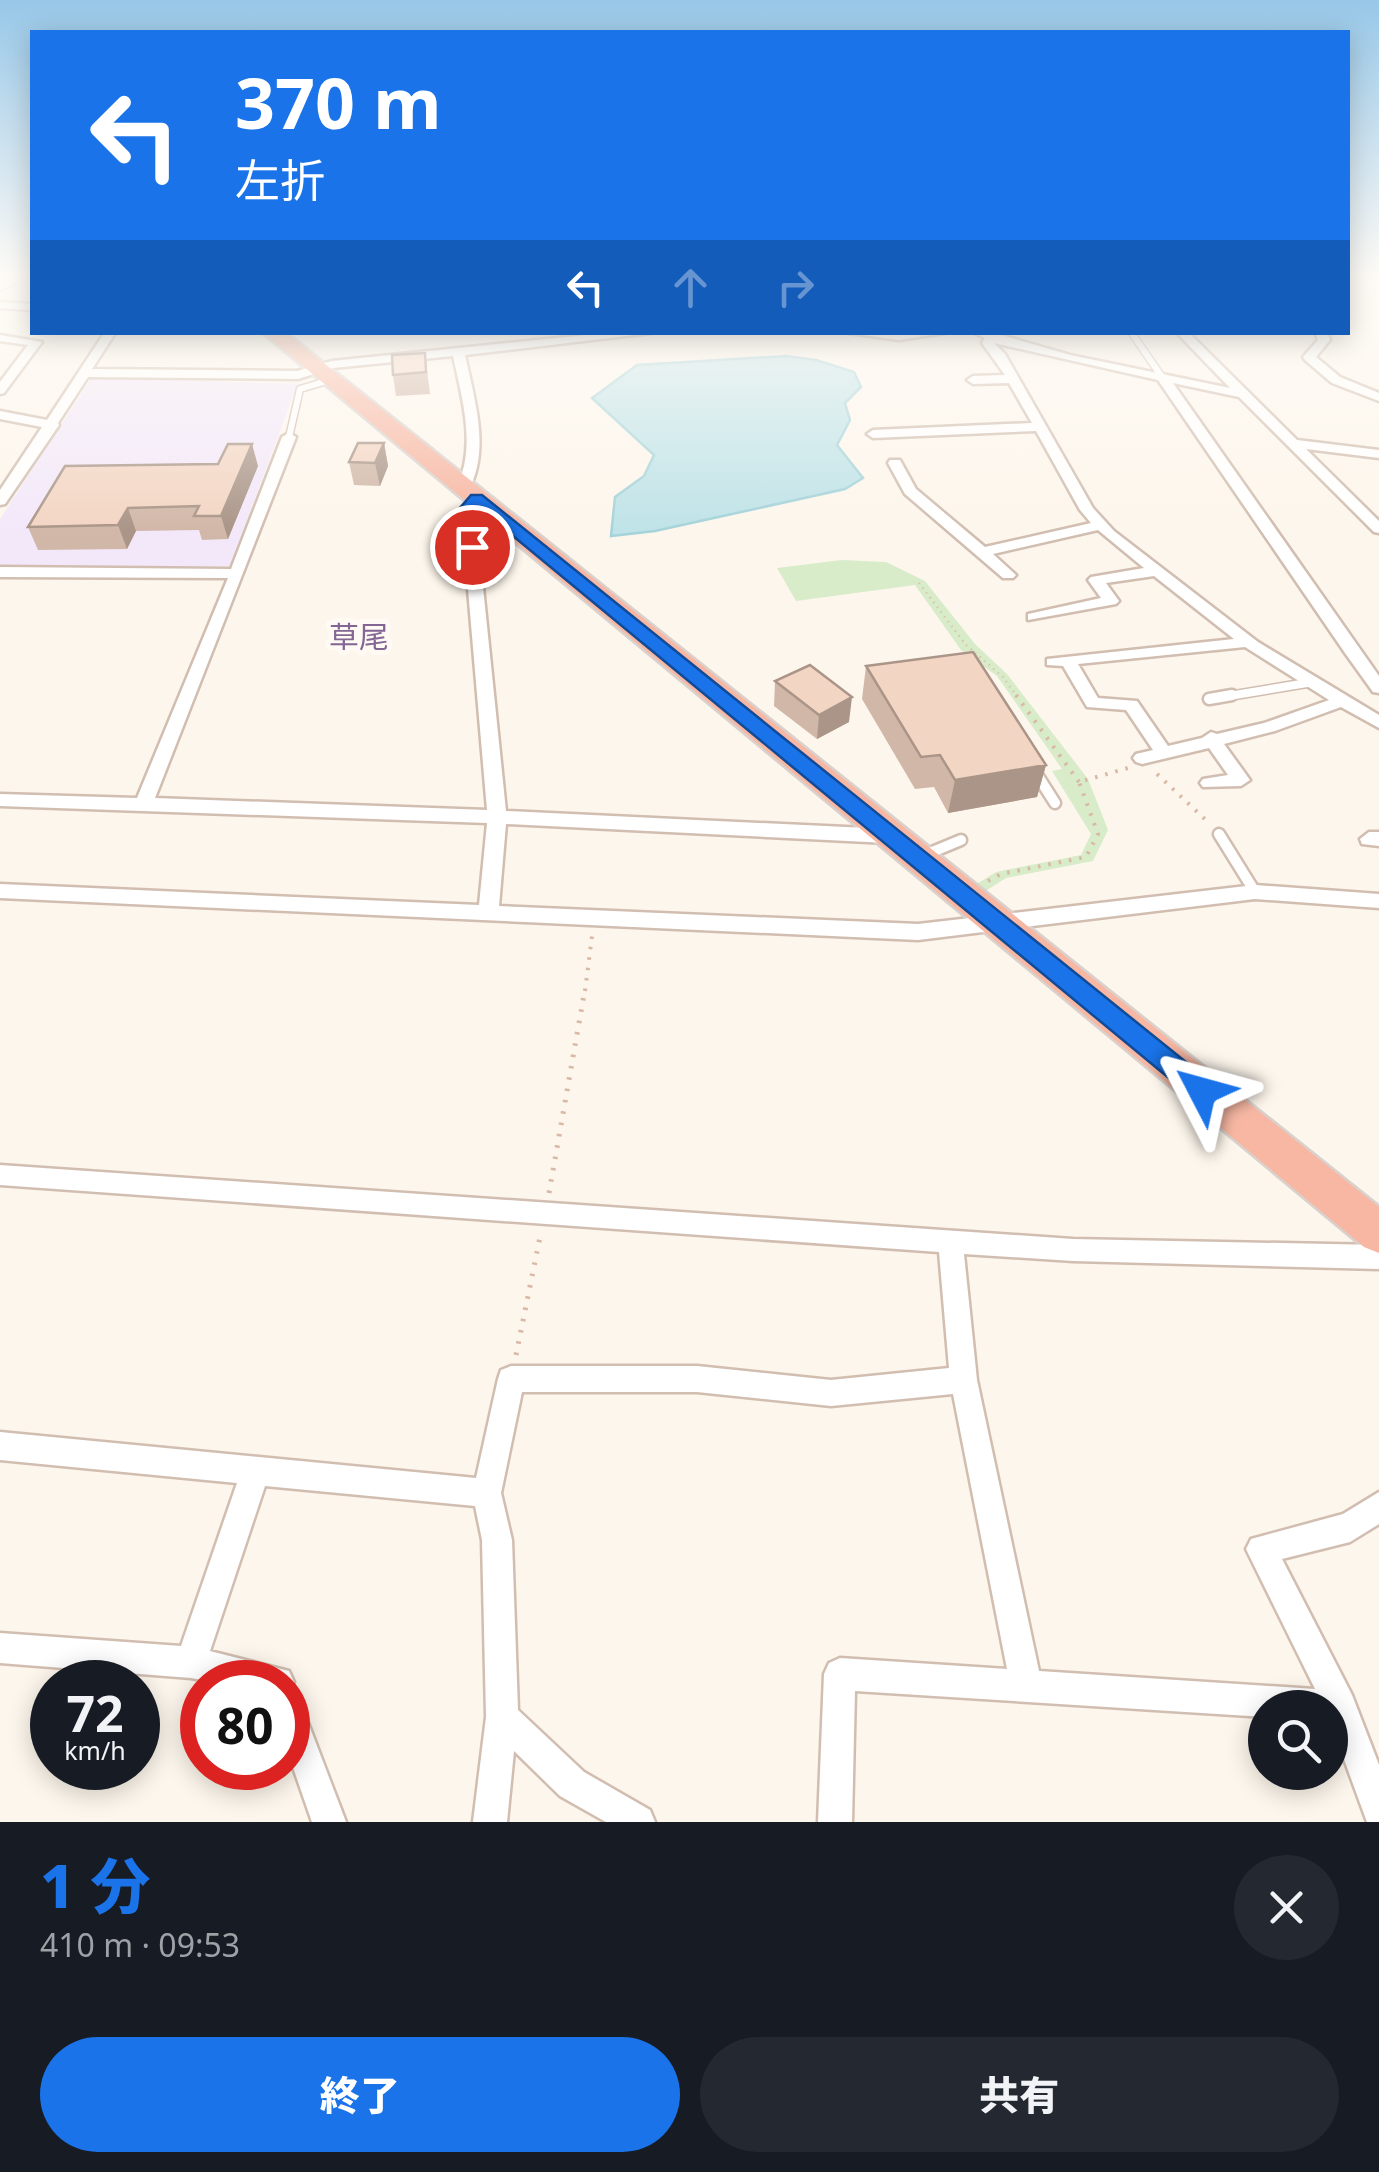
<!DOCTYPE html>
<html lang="ja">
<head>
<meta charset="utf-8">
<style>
  body { margin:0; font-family:"Noto Sans","Noto Sans JP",sans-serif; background:#242831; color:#f1f3f6; height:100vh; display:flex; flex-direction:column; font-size:38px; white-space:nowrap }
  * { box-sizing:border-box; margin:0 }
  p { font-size:32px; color:#9ea1a6 }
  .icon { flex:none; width:55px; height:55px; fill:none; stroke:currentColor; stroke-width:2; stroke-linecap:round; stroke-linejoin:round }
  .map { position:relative; height:1822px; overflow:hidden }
  .details { display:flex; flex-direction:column; background:#171b24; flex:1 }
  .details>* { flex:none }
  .banner { position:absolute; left:30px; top:30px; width:1320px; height:305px; border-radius:0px; box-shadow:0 5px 25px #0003; background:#1a73e8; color:#fff; overflow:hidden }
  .fabs { position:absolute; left:1248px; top:1690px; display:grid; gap:20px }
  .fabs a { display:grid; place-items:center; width:100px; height:100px; border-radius:50%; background:#171b24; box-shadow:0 5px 25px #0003; font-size:50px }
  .speed { position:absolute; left:30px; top:1660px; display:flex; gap:20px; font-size:50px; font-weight:700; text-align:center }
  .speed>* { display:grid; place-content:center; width:130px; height:130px; border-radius:50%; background:#171b24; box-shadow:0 5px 25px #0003; line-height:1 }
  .speed small { font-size:25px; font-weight:400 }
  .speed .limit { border:15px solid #d22; background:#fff; color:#111 }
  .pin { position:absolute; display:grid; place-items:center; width:85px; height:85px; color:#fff; margin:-42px; border:5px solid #fff; border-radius:50%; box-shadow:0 2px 10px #0007 }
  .me { position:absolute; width:110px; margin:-55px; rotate:309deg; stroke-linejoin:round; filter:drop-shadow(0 0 8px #0008) }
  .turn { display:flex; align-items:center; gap:35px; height:210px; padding:0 40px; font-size:45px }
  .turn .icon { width:130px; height:130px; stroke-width:2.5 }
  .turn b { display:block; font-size:70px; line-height:85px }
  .lanes { display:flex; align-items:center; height:95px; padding:0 40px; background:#0003; justify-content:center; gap:50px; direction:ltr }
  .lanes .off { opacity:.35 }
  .round { display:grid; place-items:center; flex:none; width:105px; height:105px; border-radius:52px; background:#242831 }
  .summary { display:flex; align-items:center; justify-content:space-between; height:170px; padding:0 40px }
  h1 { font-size:60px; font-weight:800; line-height:75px; color:#1a73e8 }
  .button { display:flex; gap:20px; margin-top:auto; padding:20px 40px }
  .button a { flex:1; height:115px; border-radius:60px; background:#1a73e8; color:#fff; font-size:40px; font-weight:800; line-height:115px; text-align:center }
  .button a+a { background:#242831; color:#f1f3f6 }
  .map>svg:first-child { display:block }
  .education { fill:#f3e8fa }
  .green { fill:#d8ecc9 }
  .water { fill:#bfe3e8; stroke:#a5d3da; stroke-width:2.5 }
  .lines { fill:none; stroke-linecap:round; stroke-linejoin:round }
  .lane-far2-casing { stroke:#d1beb0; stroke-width:9 }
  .lane-far1-casing { stroke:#d1beb0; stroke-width:11 }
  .lane-casing { stroke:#d1beb0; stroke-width:15 }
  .street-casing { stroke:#d1beb0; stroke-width:5 }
  .highway-casing { stroke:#dad1cd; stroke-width:5 }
  .path-far2 { stroke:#d9b8a5; stroke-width:2.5; stroke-dasharray:1 5; stroke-linecap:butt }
  .path-far1 { stroke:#d9b8a5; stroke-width:4; stroke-dasharray:2.5 8; stroke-linecap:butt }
  .path { stroke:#d9b8a5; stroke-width:5; stroke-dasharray:2.5 9; stroke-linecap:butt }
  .lane-far2 { stroke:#fff; stroke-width:6 }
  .lane-far1 { stroke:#fff; stroke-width:8 }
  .lane { stroke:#fff; stroke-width:10 }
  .street { fill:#fff; fill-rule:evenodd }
  .highway { fill:#f7b7a3; fill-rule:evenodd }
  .wall { fill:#d1b7a8 }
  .shaded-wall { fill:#aa9588 }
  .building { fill:#f3d5c3; stroke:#aa9588; stroke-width:2.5 }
  .route { fill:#1a73e8; stroke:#114b97; stroke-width:2.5 }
  .labels { text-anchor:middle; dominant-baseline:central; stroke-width:10; stroke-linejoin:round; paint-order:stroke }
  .far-neighbourhood-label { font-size:30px; fill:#846695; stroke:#fffaf3 }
</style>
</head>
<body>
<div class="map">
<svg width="1379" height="1822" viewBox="0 0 1379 1822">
  <rect width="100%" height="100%" fill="#fdf6ec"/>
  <path class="education" d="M98 378 311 384 296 388 230 566 0 568V519L90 380Z"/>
  <path class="green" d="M842 560 886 562 925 581 975 644 1007 674 1088 779 1108 830 1093 861 1006 878 984 892 975 885 996 872 1081 855 1091 834 1052 771 1062 769 997 676 961 650 915 585 796 601 777 568Z"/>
  <path class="water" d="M786 356 816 360 854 372 861 387 845 403 850 420 837 445 863 478 845 489 655 531 611 536 615 497 644 476 654 455 592 398 637 365Z"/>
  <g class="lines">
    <defs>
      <path id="lane-far2" d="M1131 332 1162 377
        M289 437 300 389 330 380"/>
      <path id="lane-far1" d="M1217 698 1313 682"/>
      <path id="lane" d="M1209 699 1232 695
        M1034 770 1055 803
        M1219 834 1255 892
        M925 855 961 840"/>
      <path id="street" d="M16 277H30L0 290V283Z
        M0 302 32 304V310L0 308Z
        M105 332H116L92 369 297 371 332 361 616 332H660L465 355C474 398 491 450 468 491L456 488C477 448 462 398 453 356L333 368 298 379 88 377 58 423 59 425 5 504 0 505V490L42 427 0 419V411L47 420Z
        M841 332H951L899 340Z
        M972 332H991L1070 355 1230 388 1176 332H1188L1297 440 1379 450V458L1306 449 1379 521V533L1374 532 1239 397 1173 383 1379 676V693L1373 692 1345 653 1158 380 994 343 1005 354 1093 508 1114 531 1258 642 1379 715V728L1341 707 1275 731 1224 744 1250 780 1241 786 1203 787 1200 783 1203 779 1228 775 1209 748 1142 764 1136 762 1133 758 1136 754 1153 750 1126 710 1087 707 1063 666 1047 665V659L1234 639 1154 576 1106 583 1119 601 1116 604 1028 620V614L1101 598 1088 580 1091 577 1144 568 1098 530 993 554 1016 575 1013 578H1003L905 494 888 463 890 460H900L916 489 985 547 1091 523 1080 510 1036 431 873 438 867 434 873 430 1032 423 1009 383 973 384 967 380 973 376 1005 375 982 343 985 338ZM1245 647 1329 700 1264 723 1217 734 1211 732 1202 738 1168 746 1137 701 1098 698 1078 664Z
        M1315 332H1327L1330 340 1316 357 1340 377 1379 393V401L1332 383 1305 360 1303 357 1318 340Z
        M0 335 42 342 4 393 0 394V382L28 345 0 341Z
        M289 433 296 437 155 798 487 810 461 508 477 495 484 499 475 509 506 811 888 829 897 836 888 843 506 824 499 906 918 924 1255 885 1379 894V908L1255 899 918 940 0 898V884L479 905 487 823 0 806V794L137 798 228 578 0 577V567L231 569 282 437Z
        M1369 832H1379V846L1362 844 1360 839Z
        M0 1165 1073 1239 1379 1245V1269L1073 1261 964 1254 977 1380 1039 1671 1315 1689 1246 1549 1251 1539 1343 1514 1379 1492V1524L1350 1542 1282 1559 1352 1695 1379 1765V1822H1367L1330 1721V1708H1265V1717L855 1691 852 1822H818L824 1674 829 1663 840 1658 1007 1669 953 1394 831 1406 697 1392H522L501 1493 512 1540 518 1710 584 1772 650 1810 655 1822H606L560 1796 514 1751 507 1822H473L486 1717 482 1540 475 1506 265 1486 210 1651 289 1671 294 1682 288 1694V1682H212L191 1678 0 1663V1633L181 1646 237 1483 0 1460V1432L476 1478 498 1379 501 1370 511 1366H697L831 1380 949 1368 939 1252 0 1185Z
        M288 1694 299 1699 346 1822H312L288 1753Z"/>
      <path id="highway" d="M262 332H285L1379 1207V1253L1364 1247Z"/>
    </defs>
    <use href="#lane-far2" class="lane-far2-casing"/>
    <use href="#lane-far1" class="lane-far1-casing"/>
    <use href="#lane" class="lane-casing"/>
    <use href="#street" class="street-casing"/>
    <use href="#highway" class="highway-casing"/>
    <path class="path-far2" d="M919 583 966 645 1003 677 1018 698"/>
    <path class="path-far1" d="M1016 695 1079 782
      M1157 774 1208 822
      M988 881 1001 874 1086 857 1098 834 1079 782 1128 768
      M585 991 592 936"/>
    <path class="path" d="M549 1193 585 989
      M516 1355 540 1237"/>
    <use href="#lane-far2" class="lane-far2"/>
    <use href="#lane-far1" class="lane-far1"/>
    <use href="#lane" class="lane"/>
    <use href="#street" class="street"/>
    <use href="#highway" class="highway"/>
  </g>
  <path class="wall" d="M425 353 430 394 396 396 393 375Z
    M384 443 388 466 380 486 354 485 349 462Z
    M218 464 258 466 228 539 202 540 199 530 136 531 127 549 38 550 28 527Z
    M866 666 1046 765 1037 797 948 813 934 787 915 789 862 699Z
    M775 681 849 722 817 739 774 706Z"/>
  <path class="shaded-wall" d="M384 443 388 466 380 486 375 463Z
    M252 444 258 466 228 539 221 516Z
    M128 508 136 531 127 549 118 525Z
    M852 697 849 722 817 739 819 715Z
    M1046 765 1037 797 948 813 955 780Z"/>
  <path class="building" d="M425 353 426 372 393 375 392 355Z
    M358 443H384L375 463 349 462Z
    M228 444H252L221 516H194L199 506 128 508 118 525 28 527 65 466 218 464Z
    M973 652 1046 765 955 780 940 755 921 757 866 666Z
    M810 665 852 697 819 715 775 681Z"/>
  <linearGradient id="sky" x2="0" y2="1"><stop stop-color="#97c7e8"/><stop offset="0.52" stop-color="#fefbf6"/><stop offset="1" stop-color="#fefbf6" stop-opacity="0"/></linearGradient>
  <rect width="1379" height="532" fill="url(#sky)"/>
  <path class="route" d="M471 495H482L1212 1083 1215 1091 1212 1098H1193L478 507 480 547 466 551 460 508Z"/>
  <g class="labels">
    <g class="far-neighbourhood-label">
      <text x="359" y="636">草尾</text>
    </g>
  </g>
</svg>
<div class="fabs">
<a><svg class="icon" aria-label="search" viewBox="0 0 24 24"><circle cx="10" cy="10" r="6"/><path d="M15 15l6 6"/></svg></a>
</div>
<div class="speed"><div>72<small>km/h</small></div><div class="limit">80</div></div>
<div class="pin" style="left:472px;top:547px;background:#d93025"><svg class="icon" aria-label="arrive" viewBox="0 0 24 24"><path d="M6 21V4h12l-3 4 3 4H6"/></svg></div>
<svg class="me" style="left:1202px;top:1091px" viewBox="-20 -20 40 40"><path d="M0-17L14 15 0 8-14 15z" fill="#1a73e8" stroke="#fff" stroke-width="4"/></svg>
<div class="banner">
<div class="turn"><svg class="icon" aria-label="left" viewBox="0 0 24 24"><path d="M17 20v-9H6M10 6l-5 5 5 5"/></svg><div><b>370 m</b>左折</div></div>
<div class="lanes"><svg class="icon" aria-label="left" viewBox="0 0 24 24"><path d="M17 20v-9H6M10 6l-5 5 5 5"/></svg><svg class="icon off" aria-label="ahead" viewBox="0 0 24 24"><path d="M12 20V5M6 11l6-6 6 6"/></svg><svg class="icon off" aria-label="right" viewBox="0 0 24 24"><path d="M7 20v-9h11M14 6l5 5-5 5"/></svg></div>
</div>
</div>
<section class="details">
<div class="summary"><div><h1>1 分</h1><p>410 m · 09:53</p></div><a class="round"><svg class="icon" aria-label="close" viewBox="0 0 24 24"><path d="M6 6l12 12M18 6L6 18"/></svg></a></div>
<div class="button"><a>終了</a><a>共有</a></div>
</section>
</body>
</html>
